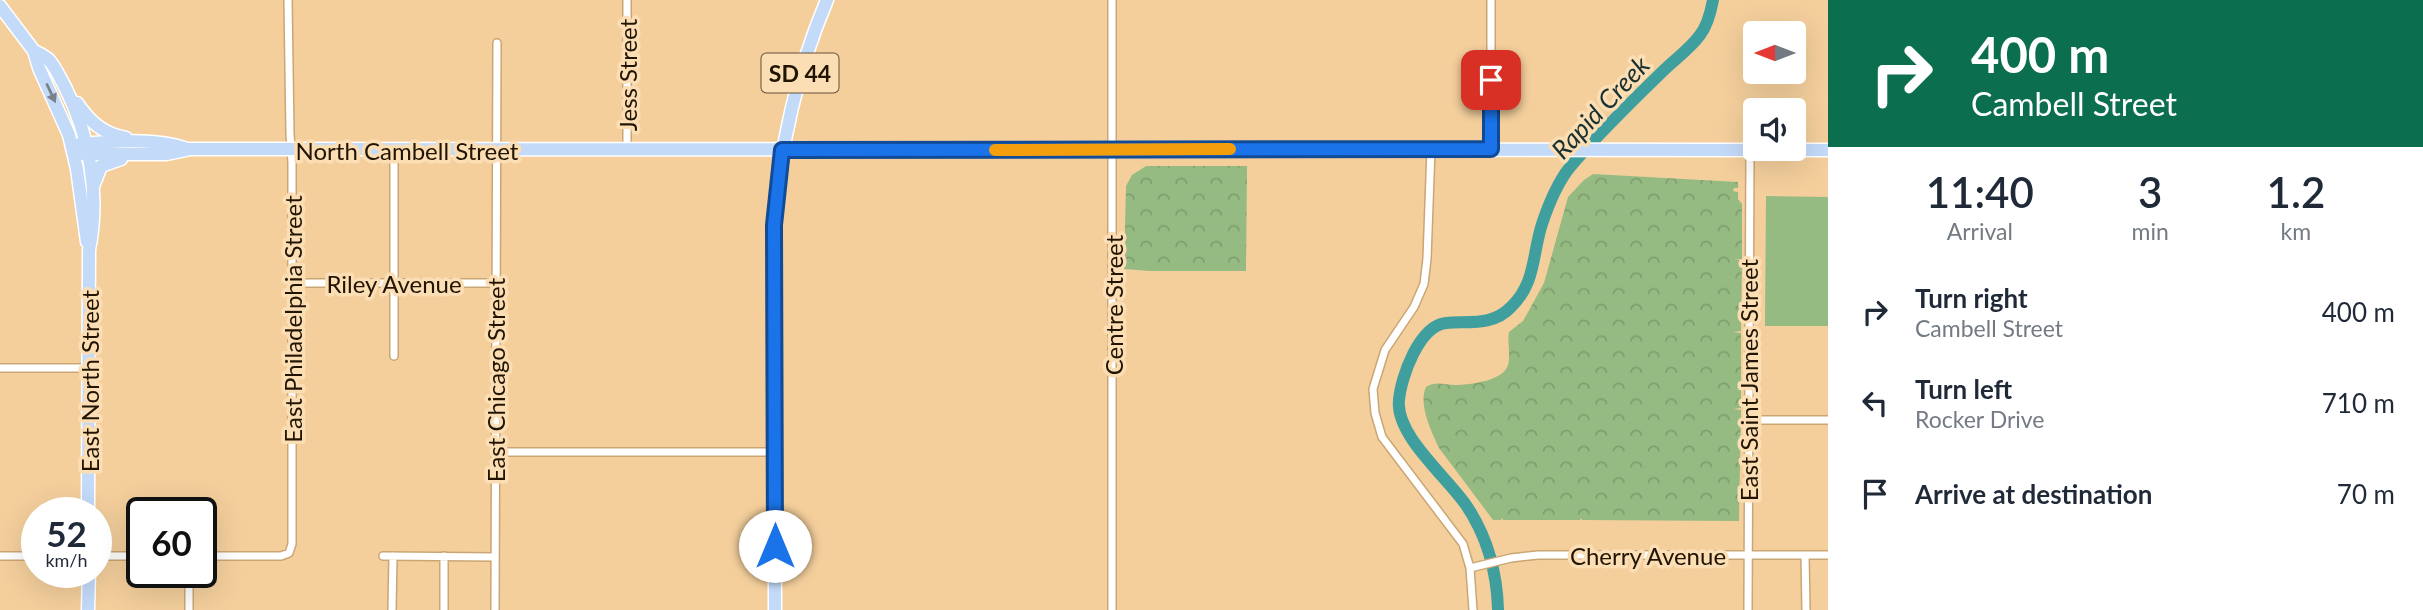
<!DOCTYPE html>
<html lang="en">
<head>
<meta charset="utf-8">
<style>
  body { margin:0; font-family:Lato,sans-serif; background:#f6f6f7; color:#1f2937; height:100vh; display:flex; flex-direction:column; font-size:26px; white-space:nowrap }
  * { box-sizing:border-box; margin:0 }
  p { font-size:23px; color:#747a83 }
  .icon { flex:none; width:38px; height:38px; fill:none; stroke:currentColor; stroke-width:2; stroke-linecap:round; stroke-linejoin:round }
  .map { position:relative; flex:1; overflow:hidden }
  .sheet { display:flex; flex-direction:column; background:#fff; width:595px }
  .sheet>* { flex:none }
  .banner { background:#0b6e4f; color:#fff; overflow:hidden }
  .needle { width:46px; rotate:270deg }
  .fabs { position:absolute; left:1743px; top:21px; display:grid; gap:14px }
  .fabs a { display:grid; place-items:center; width:63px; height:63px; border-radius:7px; background:#fff; box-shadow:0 7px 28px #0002; font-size:35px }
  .speed { position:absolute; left:21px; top:497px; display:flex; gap:14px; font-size:35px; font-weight:700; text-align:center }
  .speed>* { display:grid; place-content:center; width:91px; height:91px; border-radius:50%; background:#fff; box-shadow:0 7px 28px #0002; line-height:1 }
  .speed small { font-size:18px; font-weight:400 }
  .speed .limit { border:4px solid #111; border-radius:10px; background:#fff; color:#111 }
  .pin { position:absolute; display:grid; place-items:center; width:60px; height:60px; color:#fff; margin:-30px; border-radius:14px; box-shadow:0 4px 10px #0006 }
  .me { position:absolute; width:77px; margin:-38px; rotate:0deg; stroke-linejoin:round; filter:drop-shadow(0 0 5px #0008) }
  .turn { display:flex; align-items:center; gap:24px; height:147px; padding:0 28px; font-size:32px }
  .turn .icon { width:91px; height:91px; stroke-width:2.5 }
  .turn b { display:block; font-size:49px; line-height:60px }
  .eta { display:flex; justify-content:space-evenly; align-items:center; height:119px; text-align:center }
  .eta b { font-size:42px; font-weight:600; line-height:49px }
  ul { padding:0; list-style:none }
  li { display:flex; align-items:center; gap:21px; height:91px; padding:0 28px }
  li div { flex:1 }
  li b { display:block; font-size:26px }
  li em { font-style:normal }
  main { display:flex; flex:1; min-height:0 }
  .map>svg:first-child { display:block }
  .grass { fill:#95ba82 }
  .park { fill:url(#park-crowns) }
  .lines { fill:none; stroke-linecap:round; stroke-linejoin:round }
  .river { stroke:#3f9f9f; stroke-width:12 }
  .street-casing { stroke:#caa674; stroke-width:10 }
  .primary-casing { stroke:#fff; stroke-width:15 }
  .street { stroke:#fff; stroke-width:7 }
  .primary { stroke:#c3daf9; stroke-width:12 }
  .oneway { fill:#7a818a }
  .route-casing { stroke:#114b97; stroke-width:18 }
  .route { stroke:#1a73e8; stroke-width:12 }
  .slow { stroke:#f59e0b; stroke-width:12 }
  .labels { text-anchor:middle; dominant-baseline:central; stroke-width:7; stroke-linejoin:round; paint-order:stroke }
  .shield { fill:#fcdeb5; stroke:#635138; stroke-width:2 }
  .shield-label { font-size:23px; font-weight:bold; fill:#211402 }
  .street-label { font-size:24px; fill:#211402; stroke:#fcdeb5 }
  .water-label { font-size:26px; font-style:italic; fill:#193030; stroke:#fcdeb5 }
</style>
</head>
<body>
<main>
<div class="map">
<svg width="1828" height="610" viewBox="0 0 1828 610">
  <defs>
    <pattern id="park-crowns" width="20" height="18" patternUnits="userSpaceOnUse" patternTransform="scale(1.75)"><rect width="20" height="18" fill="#95ba82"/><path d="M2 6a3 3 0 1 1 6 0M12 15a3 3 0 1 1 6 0" fill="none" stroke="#809f6f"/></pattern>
  </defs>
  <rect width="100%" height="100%" fill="#f4cf9c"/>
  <path class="grass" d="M1766 196 1828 197V326H1765Z"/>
  <path class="park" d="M1146 166H1247L1246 271H1150L1124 269 1126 186 1132 175Z
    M1593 174 1738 182V188H1734L1733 191 1738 192V199L1742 204V259L1733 260H1742L1741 331 1733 332 1741 333V408L1733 409 1741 410 1739 521 1582 520 1581 518 1580 520H1503L1502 518 1501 520H1493L1439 448C1431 431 1418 404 1426 387 1437 380 1446 386 1458 385 1472 384 1503 381 1508 365 1511 354 1507 343 1509 332L1523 321 1544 283 1568 197 1584 180Z"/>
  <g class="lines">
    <path class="river" d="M1498 610C1497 573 1487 536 1466 505 1447 477 1395 435 1399 400 1401 377 1419 326 1446 323 1470 321 1493 326 1511 307 1536 283 1532 255 1542 224 1548 206 1558 182 1570 167 1598 134 1631 102 1662 72 1675 59 1690 49 1700 35 1707 26 1711 11 1713 0"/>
    <defs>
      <path id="street" d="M1491 0V149
        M627 149V0
        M1431 149 1427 259 1424 284 1414 307 1385 350 1373 389 1375 413 1382 437 1463 544 1470 568 1473 610
        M292 283H495
        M394 356V150
        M0 368H88
        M1748 420H1828
        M495 452H775
        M1805 555 1806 610
        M0 556H37
        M96 556H142
        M201 556H281L289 553 292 544V163L290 134 288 0
        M383 556 495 557
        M1470 568 1511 558 1538 555H1828
        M189 610V572
        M392 610 393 556
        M444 610V556
        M495 610 497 43
        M1112 610V0
        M1748 610 1750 150"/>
      <path id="primary" d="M0 6 34 51 39 68 69 135 77 169 87 242
        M34 51C39 53 44 56 48 59 55 66 60 78 65 87 90 136 100 195 89 250L88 513
        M77 103C89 121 103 134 126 138
        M72 145C106 142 154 137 187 149L1828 150
        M83 154H166L186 150
        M94 184 101 166 121 159
        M88 610 89 572
        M775 610 774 225C780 147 796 73 827 0"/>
    </defs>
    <use href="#street" class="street-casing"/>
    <use href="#primary" class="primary-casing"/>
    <use href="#street" class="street"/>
    <use href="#primary" class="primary"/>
  </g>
  <defs><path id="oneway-solid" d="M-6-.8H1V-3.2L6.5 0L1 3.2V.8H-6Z" transform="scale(1.75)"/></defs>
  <use class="oneway" href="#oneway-solid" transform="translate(51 93) rotate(65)"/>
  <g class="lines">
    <defs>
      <path id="route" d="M775 546 774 225 782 150 1491 149V80"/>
    </defs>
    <use href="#route" class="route-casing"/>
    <use href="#route" class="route"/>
    <path class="slow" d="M995 150 1230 149"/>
  </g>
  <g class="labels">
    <rect class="shield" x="761.5" y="53.5" width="77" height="39" rx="5"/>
    <g class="shield-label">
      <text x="800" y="73">SD 44</text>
    </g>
    <g class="street-label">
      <text transform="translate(627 75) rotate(-90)">Jess Street</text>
      <text x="407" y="150">North Cambell Street</text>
      <text x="394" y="283">Riley Avenue</text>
      <text transform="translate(1113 305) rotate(-90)">Centre Street</text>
      <text transform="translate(292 319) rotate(-90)">East Philadelphia Street</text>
      <text transform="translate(495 380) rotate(-90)">East Chicago Street</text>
      <text transform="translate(1748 380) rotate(-90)">East Saint James Street</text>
      <text transform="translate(89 381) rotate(-90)">East North Street</text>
      <text x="1648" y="555">Cherry Avenue</text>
    </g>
    <g class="water-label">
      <text transform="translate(1600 107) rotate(-47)">Rapid Creek</text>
    </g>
  </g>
</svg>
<div class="fabs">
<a><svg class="needle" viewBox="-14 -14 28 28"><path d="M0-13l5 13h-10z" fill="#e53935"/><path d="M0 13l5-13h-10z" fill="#747a83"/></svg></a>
<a><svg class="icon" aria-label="sound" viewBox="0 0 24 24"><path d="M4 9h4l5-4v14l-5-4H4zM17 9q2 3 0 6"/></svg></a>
</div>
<div class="speed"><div>52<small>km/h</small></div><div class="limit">60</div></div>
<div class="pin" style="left:1491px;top:80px;background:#d93025"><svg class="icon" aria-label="arrive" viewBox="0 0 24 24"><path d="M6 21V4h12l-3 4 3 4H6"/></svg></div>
<svg class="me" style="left:775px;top:546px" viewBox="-20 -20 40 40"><circle r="19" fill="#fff"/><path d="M0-13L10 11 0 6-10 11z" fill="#1a73e8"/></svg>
</div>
<section class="sheet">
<div class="banner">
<div class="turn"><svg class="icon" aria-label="right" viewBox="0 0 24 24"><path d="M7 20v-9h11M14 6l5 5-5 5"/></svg><div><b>400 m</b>Cambell Street</div></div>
</div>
<div class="eta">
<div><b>11:40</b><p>Arrival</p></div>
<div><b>3</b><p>min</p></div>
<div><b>1.2</b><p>km</p></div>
</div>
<ul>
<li><svg class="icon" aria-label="right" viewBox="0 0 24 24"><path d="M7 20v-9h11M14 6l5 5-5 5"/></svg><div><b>Turn right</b><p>Cambell Street</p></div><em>400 m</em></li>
<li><svg class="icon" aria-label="left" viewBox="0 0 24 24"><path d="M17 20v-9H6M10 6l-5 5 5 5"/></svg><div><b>Turn left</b><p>Rocker Drive</p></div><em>710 m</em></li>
<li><svg class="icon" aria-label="arrive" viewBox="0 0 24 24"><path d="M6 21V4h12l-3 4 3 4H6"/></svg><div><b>Arrive at destination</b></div><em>70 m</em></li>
</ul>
</section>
</main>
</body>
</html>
